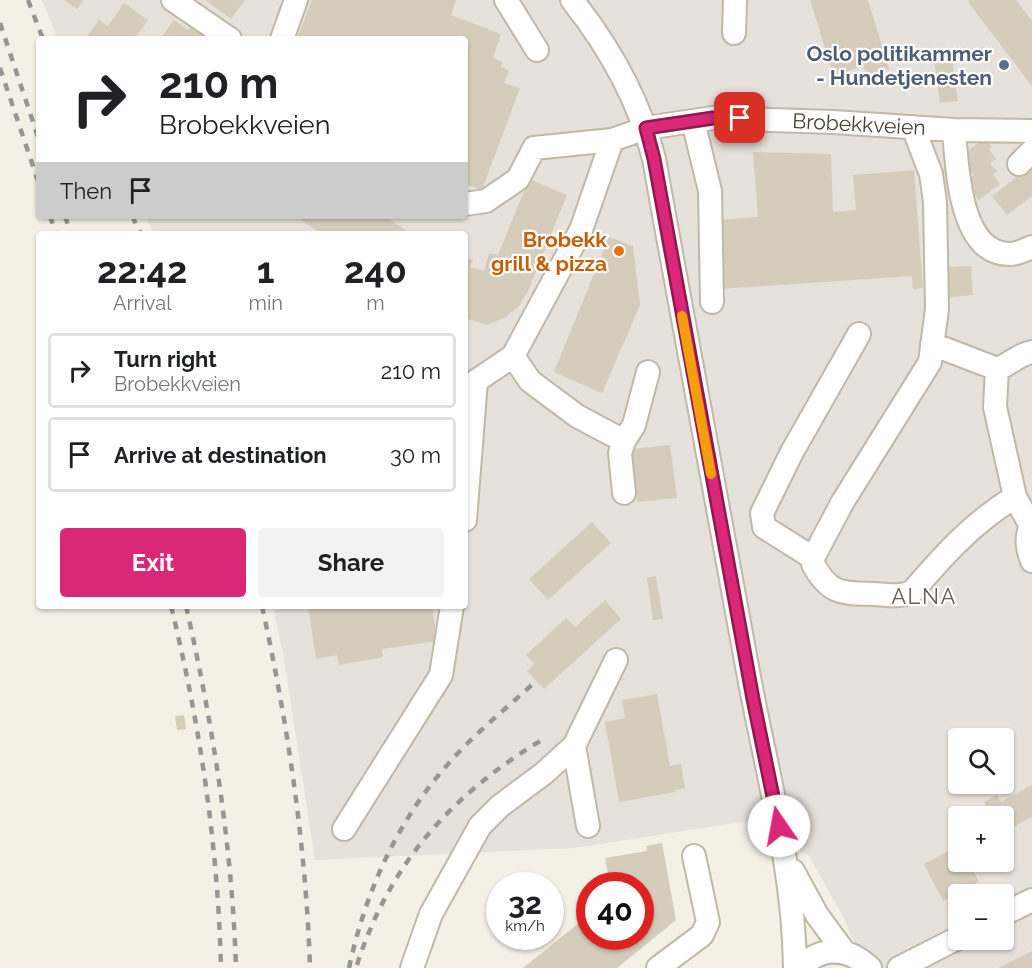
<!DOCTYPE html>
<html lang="en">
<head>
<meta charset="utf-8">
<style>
  body { margin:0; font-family:Raleway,sans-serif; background:#f2f2f2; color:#202124; height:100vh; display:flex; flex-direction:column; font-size:22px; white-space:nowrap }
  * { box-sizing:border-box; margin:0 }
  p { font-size:20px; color:#757577 }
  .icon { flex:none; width:33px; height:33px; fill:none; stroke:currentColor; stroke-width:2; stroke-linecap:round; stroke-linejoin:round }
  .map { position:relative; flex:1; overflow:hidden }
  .panel { position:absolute; left:36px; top:231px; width:432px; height:378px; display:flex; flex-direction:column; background:#fff; border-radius:6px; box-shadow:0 2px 4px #0004 }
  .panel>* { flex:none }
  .guide { position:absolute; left:36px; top:36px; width:432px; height:183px; border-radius:6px; box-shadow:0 2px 4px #0004; background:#fff; color:#202124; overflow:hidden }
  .buttons { position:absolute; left:948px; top:728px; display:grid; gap:12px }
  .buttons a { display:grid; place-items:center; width:66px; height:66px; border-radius:6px; background:#fff; box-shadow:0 2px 4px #0004; font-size:30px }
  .speed { position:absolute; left:486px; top:872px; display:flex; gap:12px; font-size:30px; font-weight:700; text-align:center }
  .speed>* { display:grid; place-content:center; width:78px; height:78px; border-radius:50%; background:#fff; box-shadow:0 2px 4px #0004; line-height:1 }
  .speed small { font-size:15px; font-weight:400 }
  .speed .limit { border:9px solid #d22; background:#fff; color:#111 }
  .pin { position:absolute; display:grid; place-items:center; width:51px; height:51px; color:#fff; margin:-26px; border-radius:12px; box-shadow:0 3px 9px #0006 }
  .me { position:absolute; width:66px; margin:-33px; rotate:348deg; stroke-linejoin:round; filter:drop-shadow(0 0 4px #0008) }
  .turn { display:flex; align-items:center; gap:21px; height:126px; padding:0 24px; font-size:27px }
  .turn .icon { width:78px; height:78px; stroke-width:2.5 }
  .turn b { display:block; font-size:42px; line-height:51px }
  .then { display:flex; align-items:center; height:57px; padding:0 24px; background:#0003; gap:12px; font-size:22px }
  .eta { display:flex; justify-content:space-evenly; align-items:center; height:102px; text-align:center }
  .eta b { font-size:36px; font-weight:700; line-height:42px }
  .primary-button { display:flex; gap:12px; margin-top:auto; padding:12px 24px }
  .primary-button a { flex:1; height:69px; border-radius:6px; background:#db2777; color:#fff; font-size:24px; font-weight:700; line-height:69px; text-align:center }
  .primary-button a+a { background:#f2f2f2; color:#202124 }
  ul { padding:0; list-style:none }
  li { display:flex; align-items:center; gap:18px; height:75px; margin:0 12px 9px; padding:0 12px; border:3px solid #e0e0e0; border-radius:6px }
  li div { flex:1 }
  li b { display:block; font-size:22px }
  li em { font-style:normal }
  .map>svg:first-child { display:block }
  .industrial { fill:#e6e1db; fill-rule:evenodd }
  .building { fill:#d6ccbb }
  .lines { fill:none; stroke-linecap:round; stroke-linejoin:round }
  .minor-casing { stroke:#c0b8a8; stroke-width:26 }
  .minor { stroke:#fff; stroke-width:22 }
  .rail { stroke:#969696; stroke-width:4.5; stroke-dasharray:8 8; stroke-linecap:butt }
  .route-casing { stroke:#8e194d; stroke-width:15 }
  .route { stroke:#db2777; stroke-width:10 }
  .slow { stroke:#f59e0b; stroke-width:10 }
  .service-dot { fill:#5c6f8a; stroke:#fff; stroke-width:2 }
  .food-dot { fill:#e8710a; stroke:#fff; stroke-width:2 }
  .labels { text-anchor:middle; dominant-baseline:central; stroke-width:4.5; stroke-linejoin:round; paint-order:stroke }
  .service-label { font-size:21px; font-weight:bold; fill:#4e5e75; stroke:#fff; text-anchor:end }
  .street-label { font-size:21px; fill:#474035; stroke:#fff }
  .food-label { font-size:21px; font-weight:bold; fill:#c56008; stroke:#fff; text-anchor:end }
  .neighbourhood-label { font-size:22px; letter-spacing:1.5px; fill:#6b5f4b; stroke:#fff }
</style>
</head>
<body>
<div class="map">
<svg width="1032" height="968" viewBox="0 0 1032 968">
  <rect width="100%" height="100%" fill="#f4f0e6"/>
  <path class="industrial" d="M42 0H1032V968H864L845 920 809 856 754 820 575 848 315 860 284 659 273 606H465V234H154L145 216H465V39H58ZM958 738H1004V783H958ZM958 816H1004V861H958ZM958 894H1004V939H958Z"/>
  <path class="building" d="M64 0H84L77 9Z
    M205 0H245L231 19Z
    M312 0H456L451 15 501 34 493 58 502 62 501 67 509 70 504 83 520 88 482 190 465 184V39H297Z
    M810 0H868L889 69 867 76 863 66 834 76Z
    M970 0H1016L1032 21V86L968 2Z
    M124 3 148 20 135 39H85L99 20 108 26Z
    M174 20 188 30 192 24 216 39H160Z
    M951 51 958 101 940 103 933 53Z
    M985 138 992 147 989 149 996 159 990 163 997 171 993 174 1000 184 979 200 971 191 975 188 968 179 974 175 966 166 970 163 963 154Z
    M753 152 831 154 833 212 856 210 853 175 914 170 923 288 913 289 912 276 720 289 716 220 758 217Z
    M1032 165V196L1007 215 992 196Z
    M529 179 567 195 529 289 520 305 506 317 487 325 465 318V258L473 260 470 267 484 271 489 253 498 255Z
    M295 216H385L411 234H321Z
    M609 237 633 246 640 305 602 393 554 372Z
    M971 266 973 295 950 297 948 267Z
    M670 445 677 498 637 502 631 449Z
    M592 522 611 543 548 600 529 579Z
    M656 576 663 619 653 620 647 578Z
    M605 600 621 619 544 689 527 671 534 664 526 655 566 618 575 627Z
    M308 606H432L437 641 382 649 383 657 339 665 337 655 316 659Z
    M657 694 670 766 681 764 685 788 675 790V792L619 802 605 722 625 718 622 700Z
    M184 715 186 729 177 730 175 716Z
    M1032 785V817L1004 832V816H973L988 808 984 802 997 795 1001 802Z
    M662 843 676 920 617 968H523L590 914V936H640V885H610L605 858 647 851 646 846Z
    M958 846V861H969L979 882 943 901 924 864Z
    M1032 951V968H998Z"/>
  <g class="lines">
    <defs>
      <path id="minor" d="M173 0 230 39
        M506 0 537 50
        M572 0C610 48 639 99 654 159 685 332 717 505 749 677 767 774 794 869 795 968
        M734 33 735 0
        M282 39 296 0
        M693 121 710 191 712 302
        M913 127 931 174 935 202 937 309 930 362 842 503 813 558V564C830 596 844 593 875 594 888 595 900 597 912 592 943 556 973 522 1015 497
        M954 130C957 165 959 255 1010 254 1017 254 1025 250 1032 247
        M1019 164 1032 151
        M465 204 486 201 518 179 534 148 612 140 646 128 713 118 833 122 954 130 1032 131
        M932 344 997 369C1009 365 1019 354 1032 352
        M513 356 530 381 577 416 624 441
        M997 369 995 407 1015 497 1032 528
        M624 493 620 453 624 441 634 425 648 372
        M465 520 476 381 513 356 581 230 612 140
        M1030 527C1026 540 1027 548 1032 561
        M813 558 764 527 762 513 792 452 859 334
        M574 746 588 826
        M344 829 441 675 452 606
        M793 871 817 915 845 953
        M1004 914 1032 900
        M412 968 431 914 480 826 500 806 543 774 574 746 616 660
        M658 968 702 935 708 922 694 856
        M799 968C822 946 847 946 870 968
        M899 968 958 938"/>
    </defs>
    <use href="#minor" class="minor-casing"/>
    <use href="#minor" class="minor"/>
    <path class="rail" d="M28 0 43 39
      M0 23 39 140
      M0 68 39 184
      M50 216 56 234
      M65 216 71 234
      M132 216 141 234
      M171 606C200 724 218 846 221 968
      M186 606C213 725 232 846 236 968
      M262 606C288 725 306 847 310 968
      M357 965C390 862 453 793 545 738
      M349 968C365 893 397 821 449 763 475 733 507 708 536 681"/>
  </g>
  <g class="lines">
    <defs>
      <path id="route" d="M740 118H713L646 128 654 159 753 699 779 826"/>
    </defs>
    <use href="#route" class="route-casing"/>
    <use href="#route" class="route"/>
    <path class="slow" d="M682 316 711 474"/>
  </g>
  <circle class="service-dot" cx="1004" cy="65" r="6"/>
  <circle class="food-dot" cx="619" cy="251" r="6"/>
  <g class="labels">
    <g class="service-label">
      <text x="992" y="53">Oslo politikammer<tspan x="992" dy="24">- Hundetjenesten</tspan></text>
    </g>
    <g class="street-label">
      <text transform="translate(859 124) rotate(3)">Brobekkveien</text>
    </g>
    <g class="food-label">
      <text x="607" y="239">Brobekk<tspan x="607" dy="24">grill &amp; pizza</tspan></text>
    </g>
    <g class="neighbourhood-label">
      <text x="924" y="596">ALNA</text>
    </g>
  </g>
</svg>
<div class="buttons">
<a><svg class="icon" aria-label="search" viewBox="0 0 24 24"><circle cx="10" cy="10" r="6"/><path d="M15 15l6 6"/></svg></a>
<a>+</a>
<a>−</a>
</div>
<div class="speed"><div>32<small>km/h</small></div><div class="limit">40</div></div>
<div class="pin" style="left:740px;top:118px;background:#d93025"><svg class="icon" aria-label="arrive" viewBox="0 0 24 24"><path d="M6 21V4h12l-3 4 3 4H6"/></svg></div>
<svg class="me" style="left:779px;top:826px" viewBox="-20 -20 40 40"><circle r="19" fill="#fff"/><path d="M0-13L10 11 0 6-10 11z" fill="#db2777"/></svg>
<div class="guide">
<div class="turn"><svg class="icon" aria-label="right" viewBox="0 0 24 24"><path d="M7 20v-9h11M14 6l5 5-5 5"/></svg><div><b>210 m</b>Brobekkveien</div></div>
<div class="then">Then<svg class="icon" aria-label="arrive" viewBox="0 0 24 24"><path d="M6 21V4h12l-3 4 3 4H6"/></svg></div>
</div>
<section class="panel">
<div class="eta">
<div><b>22:42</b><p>Arrival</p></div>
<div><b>1</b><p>min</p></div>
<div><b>240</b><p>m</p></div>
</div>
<ul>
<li><svg class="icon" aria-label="right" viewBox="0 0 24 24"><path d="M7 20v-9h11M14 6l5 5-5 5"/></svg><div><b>Turn right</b><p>Brobekkveien</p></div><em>210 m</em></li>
<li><svg class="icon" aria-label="arrive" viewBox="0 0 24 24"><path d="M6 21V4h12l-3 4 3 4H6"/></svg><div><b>Arrive at destination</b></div><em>30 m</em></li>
</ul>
<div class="primary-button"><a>Exit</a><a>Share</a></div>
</section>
</div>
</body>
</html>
